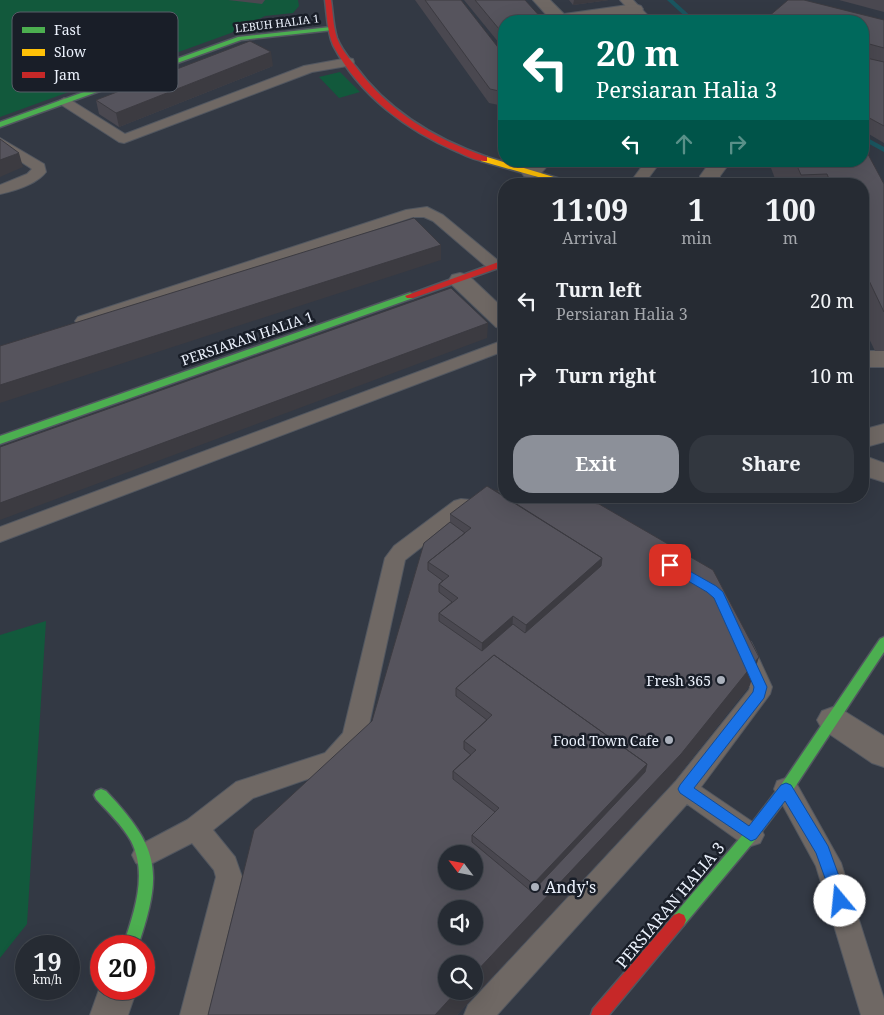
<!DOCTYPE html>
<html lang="en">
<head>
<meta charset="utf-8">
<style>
  body { margin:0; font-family:"Noto Serif",serif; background:#32373f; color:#f1f3f6; height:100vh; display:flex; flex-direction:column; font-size:19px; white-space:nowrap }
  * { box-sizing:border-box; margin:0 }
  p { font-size:16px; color:#a4a7ac }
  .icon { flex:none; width:28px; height:28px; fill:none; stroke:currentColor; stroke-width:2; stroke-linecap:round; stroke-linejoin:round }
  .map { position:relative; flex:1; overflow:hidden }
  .sheet { position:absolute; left:498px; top:178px; width:371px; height:325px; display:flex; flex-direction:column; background:#262b33; border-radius:20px; box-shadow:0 5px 20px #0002,0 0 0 1px #42474e }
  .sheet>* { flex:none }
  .top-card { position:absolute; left:498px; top:15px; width:371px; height:152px; border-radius:20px; box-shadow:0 5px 20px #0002,0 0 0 1px #42474e; background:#00695c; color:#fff; overflow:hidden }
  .needle { width:32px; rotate:302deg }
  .buttons { position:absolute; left:438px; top:845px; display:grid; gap:10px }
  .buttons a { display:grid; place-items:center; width:45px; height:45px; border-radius:50%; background:#262b33; box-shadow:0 5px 20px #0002,0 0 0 1px #42474e; font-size:25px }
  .speed { position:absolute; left:15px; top:935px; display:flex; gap:10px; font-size:25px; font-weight:700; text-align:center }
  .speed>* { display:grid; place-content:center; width:65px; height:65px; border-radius:50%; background:#262b33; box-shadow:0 5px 20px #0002,0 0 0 1px #42474e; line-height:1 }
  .speed small { font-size:12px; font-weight:400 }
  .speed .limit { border:8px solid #d22; background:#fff; color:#111 }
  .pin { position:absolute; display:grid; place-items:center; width:42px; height:42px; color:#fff; margin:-21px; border-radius:10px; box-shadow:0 2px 8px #0006 }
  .me { position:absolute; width:55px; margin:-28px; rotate:343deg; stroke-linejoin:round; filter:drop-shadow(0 0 4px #0008) }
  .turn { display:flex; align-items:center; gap:18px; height:105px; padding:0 15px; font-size:22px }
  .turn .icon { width:65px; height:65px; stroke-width:2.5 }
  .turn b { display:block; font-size:35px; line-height:42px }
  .lanes { display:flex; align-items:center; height:48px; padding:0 15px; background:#0003; justify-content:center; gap:25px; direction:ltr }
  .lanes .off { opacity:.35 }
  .eta { display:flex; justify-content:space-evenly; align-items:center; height:85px; text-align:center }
  .eta b { font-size:30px; font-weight:700; line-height:35px }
  .primary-button { display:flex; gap:10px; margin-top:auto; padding:10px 15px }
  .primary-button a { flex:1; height:58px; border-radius:20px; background:#8c9099; color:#fff; font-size:20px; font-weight:700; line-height:58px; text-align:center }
  .primary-button a+a { background:#32373f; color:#f1f3f6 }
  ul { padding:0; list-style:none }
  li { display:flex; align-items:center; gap:15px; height:75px; padding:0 15px }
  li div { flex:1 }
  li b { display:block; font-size:19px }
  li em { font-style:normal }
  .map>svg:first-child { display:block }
  .green { fill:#12593c }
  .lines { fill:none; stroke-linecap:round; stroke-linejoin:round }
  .stream { fill:#1a5660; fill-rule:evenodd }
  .lane-casing { stroke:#525760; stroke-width:2 }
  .street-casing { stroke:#525760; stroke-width:2 }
  .fast-casing { stroke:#525760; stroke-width:3 }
  .slow-casing { stroke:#525760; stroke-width:3 }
  .jam-casing { stroke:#525760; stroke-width:3 }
  .lane { fill:#6f6864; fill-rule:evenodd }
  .street { fill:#6f6864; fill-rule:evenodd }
  .fast { fill:#4caf50; fill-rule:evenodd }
  .slow { fill:#ffc107; fill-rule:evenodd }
  .jam { fill:#c62828; fill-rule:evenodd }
  .wall { fill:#4a4850 }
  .shaded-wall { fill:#3c3b41 }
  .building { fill:#56545d; stroke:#3c3b41; fill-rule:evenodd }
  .route { fill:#1a73e8; stroke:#114b97 }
  .poi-dot { fill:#abb1bc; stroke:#191e28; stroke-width:2 }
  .labels { text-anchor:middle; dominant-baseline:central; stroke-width:5; stroke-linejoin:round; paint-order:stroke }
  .far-street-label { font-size:11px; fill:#ecf2fd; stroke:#191e28 }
  .street-label { font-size:14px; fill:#ecf2fd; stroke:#191e28 }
  .poi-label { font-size:14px; fill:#ecf2fd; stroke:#191e28; text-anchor:end }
  .near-poi-label { font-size:16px; fill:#ecf2fd; stroke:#191e28; text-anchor:start }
  .near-street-label { font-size:16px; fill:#ecf2fd; stroke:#191e28 }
  .key { fill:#191e28; stroke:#585e68; stroke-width:1 }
  .key-label { font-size:14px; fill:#ecf2fd }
</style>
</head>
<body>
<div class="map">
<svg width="884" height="1015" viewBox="0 0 884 1015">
  <rect width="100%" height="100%" fill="#333944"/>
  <path class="green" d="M0 0H298L299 6 293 13 265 16 231 33 0 117Z
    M340 72 360 92 339 98 319 77Z
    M46 621 27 924 0 958V635Z"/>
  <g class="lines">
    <path class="stream" d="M667 0H673L696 21H690Z
      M862 135 884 147V152L862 140Z"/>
    <defs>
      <path id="lane" d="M620 0H633L653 21H640Z
        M348 58 353 59 354 62 353 65 312 72 124 143 119 142 57 102 64 98 69 99 125 134 304 66Z
        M0 138 44 164 46 172C37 184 14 191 0 194V185L27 174 32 169 0 148Z
        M646 161H661L644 184H629Z
        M427 207 443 215 501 263 503 266 501 269H489L433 221 424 217H413L90 325H78L75 321 78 317 406 210Z
        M504 340V351L0 542V527Z
        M461 499 481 501 484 506 481 511 465 513 405 560 367 734 357 752 342 767 253 798 213 830 235 857 242 877 208 1015H180L216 877 214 870 192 843 145 867 136 863 132 855 136 847 187 820 236 782 325 753 343 733 385 558 394 546 454 501Z
        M743 639 751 642 754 648 772 687 770 694 701 787 760 827 764 835 760 843 751 846 742 843 687 804 497 1015H464L468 1005 676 781 749 690 750 687 732 648 735 642Z
        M786 778 795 781 841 863 884 999V1015H861L816 866 774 789 777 781Z"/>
      <path id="street" d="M533 0H550L564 14 635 4 641 6 643 9 641 12 635 14 586 21H552Z
        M530 161H551C543 172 537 180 524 176L521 172Z
        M711 161H731L720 176V184H700V176Z
        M460 273 468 275 504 309V329L496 327 452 285 449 280 452 275Z
        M862 351H884V367H862Z
        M884 424V442L862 448V430Z
        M862 455 884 463V482L862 475Z
        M833 707 844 711 884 736V767L872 763 822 729 817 720 822 711Z
        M101 984V989H137L128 1015H90Z"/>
      <path id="fast" d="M331 27 334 29 333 30 241 40 0 127V122L238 37Z
        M410 293 413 294V298L0 444V436Z
        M884 637V652L791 793 756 839 684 925 679 927 674 925 672 920 674 915 746 831 781 785 880 639Z
        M101 789 106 791C160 848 163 872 138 946H123C134 913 148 874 131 841 122 825 108 812 96 799L94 795 96 791Z"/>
      <path id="slow" d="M481 157H487L577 184H563L481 161Z"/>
      <path id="jam" d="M325 0H331C333 13 333 26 337 38 341 49 349 58 356 67 389 112 435 139 487 157V161C478 162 466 156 458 152 407 131 359 95 333 45 327 31 327 15 325 0Z
        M504 260V266L413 298H407L405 296Z
        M679 913 684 915 686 920 684 925 609 1015H591L593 1009 674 915Z"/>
    </defs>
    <use href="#lane" class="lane-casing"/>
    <use href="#street" class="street-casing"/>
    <use href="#fast" class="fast-casing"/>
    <use href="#slow" class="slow-casing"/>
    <use href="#jam" class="jam-casing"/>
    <use href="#lane" class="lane"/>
    <use href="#street" class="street"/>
    <use href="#fast" class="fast"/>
    <use href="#slow" class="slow"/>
    <use href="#jam" class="jam"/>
  </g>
  <path class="wall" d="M228 0H265L262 4Z
    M415 0H461L504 55V106L489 103Z
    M464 0H525L504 21V49Z
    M569 0H609L573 5Z
    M839 0H884V12Z
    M768 17 884 20V143L862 130V57L878 61 862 57V21H767Z
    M273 66 119 127 99 114 96 100Z
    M772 161H862L884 184V351H875L862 324V184H777L771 168Z
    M450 514 750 685 674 781 457 1015H208L372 721 424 543 450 522Z"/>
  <path class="shaded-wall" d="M574 0H609L573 5Z
    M271 52 273 66 119 127 116 113Z
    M19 153 23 167 0 177V160Z
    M441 245V260L0 403V385Z
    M488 323 487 338 0 520V503Z
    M602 558 597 594 523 661 526 625Z
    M513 616 511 652 481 674 482 643Z
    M759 657 750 685 674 781 457 1015H435L457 991H474V974L530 914 533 884 647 764Z"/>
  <path class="building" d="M425 0H461L504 55V92L490 89Z
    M475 0H525L544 21H504V35Z
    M788 0H804L884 20V48L862 42V21H784L768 17Z
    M644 16 649 21H611Z
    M250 41 271 52 116 113 96 100Z
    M862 57 884 62V126L862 114Z
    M0 139 19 153 0 160Z
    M862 143 884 184V312L862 266V251H864L862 248V184H831L827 174 801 175 795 161H862Z
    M414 218 441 245 0 385V346Z
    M451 288 488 323 0 503V447Z
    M487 486 602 558 526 625 513 616 482 643 439 613 458 598 439 584 449 576 428 562 471 528 450 514Z
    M495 490 504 492V496Z
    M504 496H539L599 504 713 570 759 657 681 754 474 974V964H446V991H457L435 1015H208L254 830 372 721 424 543 450 522 465 533 428 562V570L443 581 439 584V592L452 602 439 613V621L482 651 513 624 525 633 601 566 602 558ZM494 655 647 764 645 772 532 892 472 842V835L495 812 453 779V771L471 755 464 749V741L487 720 456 696V688ZM446 854H474V881H446ZM446 909H474V936H446Z
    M494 655 647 764 533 884 472 835 499 808 453 771 476 750 464 741 492 715 456 688Z"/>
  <path class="route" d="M670 560 716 586 723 592 767 687 764 698 694 788 749 826 781 785 786 783 791 785 828 846 848 901 845 906 840 908 835 906 816 853 785 801 756 839 751 841 680 793 678 789 680 785 753 692 754 687 714 598 707 592 666 568 664 565Z"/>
  <g class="poi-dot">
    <circle cx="721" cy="680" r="5"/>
    <circle cx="669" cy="740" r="5"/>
    <circle cx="535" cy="887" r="5"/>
  </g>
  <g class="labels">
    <g class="far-street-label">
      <text transform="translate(277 23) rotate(-7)">LEBUH HALIA 1</text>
    </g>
    <g class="street-label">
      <text transform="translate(247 338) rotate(-19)">PERSIARAN HALIA 1</text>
    </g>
    <g class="poi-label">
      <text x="711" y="680">Fresh 365</text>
      <text x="659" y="740">Food Town Cafe</text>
    </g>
    <g class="near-poi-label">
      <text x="545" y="887">Andy's</text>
    </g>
    <g class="near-street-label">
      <text transform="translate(670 905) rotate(-50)">PERSIARAN HALIA 3</text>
    </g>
  </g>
  <rect x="12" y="12" width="166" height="80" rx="8" class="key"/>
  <rect x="22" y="27" width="23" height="6" fill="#4caf50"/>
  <rect x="22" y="49" width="23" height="7" fill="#ffc107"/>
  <rect x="22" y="72" width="23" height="6" fill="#c62828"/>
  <g class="key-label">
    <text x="54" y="35">Fast</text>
    <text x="54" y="57">Slow</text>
    <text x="54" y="80">Jam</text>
  </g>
</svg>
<div class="buttons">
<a><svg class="needle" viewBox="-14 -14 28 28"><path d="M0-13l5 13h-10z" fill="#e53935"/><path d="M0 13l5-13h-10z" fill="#a4a7ac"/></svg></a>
<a><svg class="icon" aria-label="sound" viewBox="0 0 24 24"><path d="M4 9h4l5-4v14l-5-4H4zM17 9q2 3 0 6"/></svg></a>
<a><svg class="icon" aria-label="search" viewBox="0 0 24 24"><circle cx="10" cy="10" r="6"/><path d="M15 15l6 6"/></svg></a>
</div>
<div class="speed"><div>19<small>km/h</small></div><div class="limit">20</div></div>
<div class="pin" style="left:670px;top:565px;background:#d93025"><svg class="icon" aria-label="arrive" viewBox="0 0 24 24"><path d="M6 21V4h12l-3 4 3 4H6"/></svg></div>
<svg class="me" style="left:840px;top:901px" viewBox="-20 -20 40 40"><circle r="19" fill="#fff"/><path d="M0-13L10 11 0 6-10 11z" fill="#1a73e8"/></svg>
<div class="top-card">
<div class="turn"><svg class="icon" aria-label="left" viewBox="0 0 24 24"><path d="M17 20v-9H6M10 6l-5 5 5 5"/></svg><div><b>20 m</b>Persiaran Halia 3</div></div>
<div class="lanes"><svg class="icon" aria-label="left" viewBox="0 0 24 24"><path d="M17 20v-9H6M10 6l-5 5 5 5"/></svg><svg class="icon off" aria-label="ahead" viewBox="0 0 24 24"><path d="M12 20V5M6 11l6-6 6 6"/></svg><svg class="icon off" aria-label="right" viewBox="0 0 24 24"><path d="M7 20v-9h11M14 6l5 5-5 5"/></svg></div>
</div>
<section class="sheet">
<div class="eta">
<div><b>11:09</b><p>Arrival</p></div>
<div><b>1</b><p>min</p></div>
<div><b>100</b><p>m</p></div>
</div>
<ul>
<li><svg class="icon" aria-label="left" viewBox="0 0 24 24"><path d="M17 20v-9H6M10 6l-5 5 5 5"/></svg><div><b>Turn left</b><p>Persiaran Halia 3</p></div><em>20 m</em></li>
<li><svg class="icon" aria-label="right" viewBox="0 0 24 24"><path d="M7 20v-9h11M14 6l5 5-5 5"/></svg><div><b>Turn right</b></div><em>10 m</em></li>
</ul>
<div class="primary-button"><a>Exit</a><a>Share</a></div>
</section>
</div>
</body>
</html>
